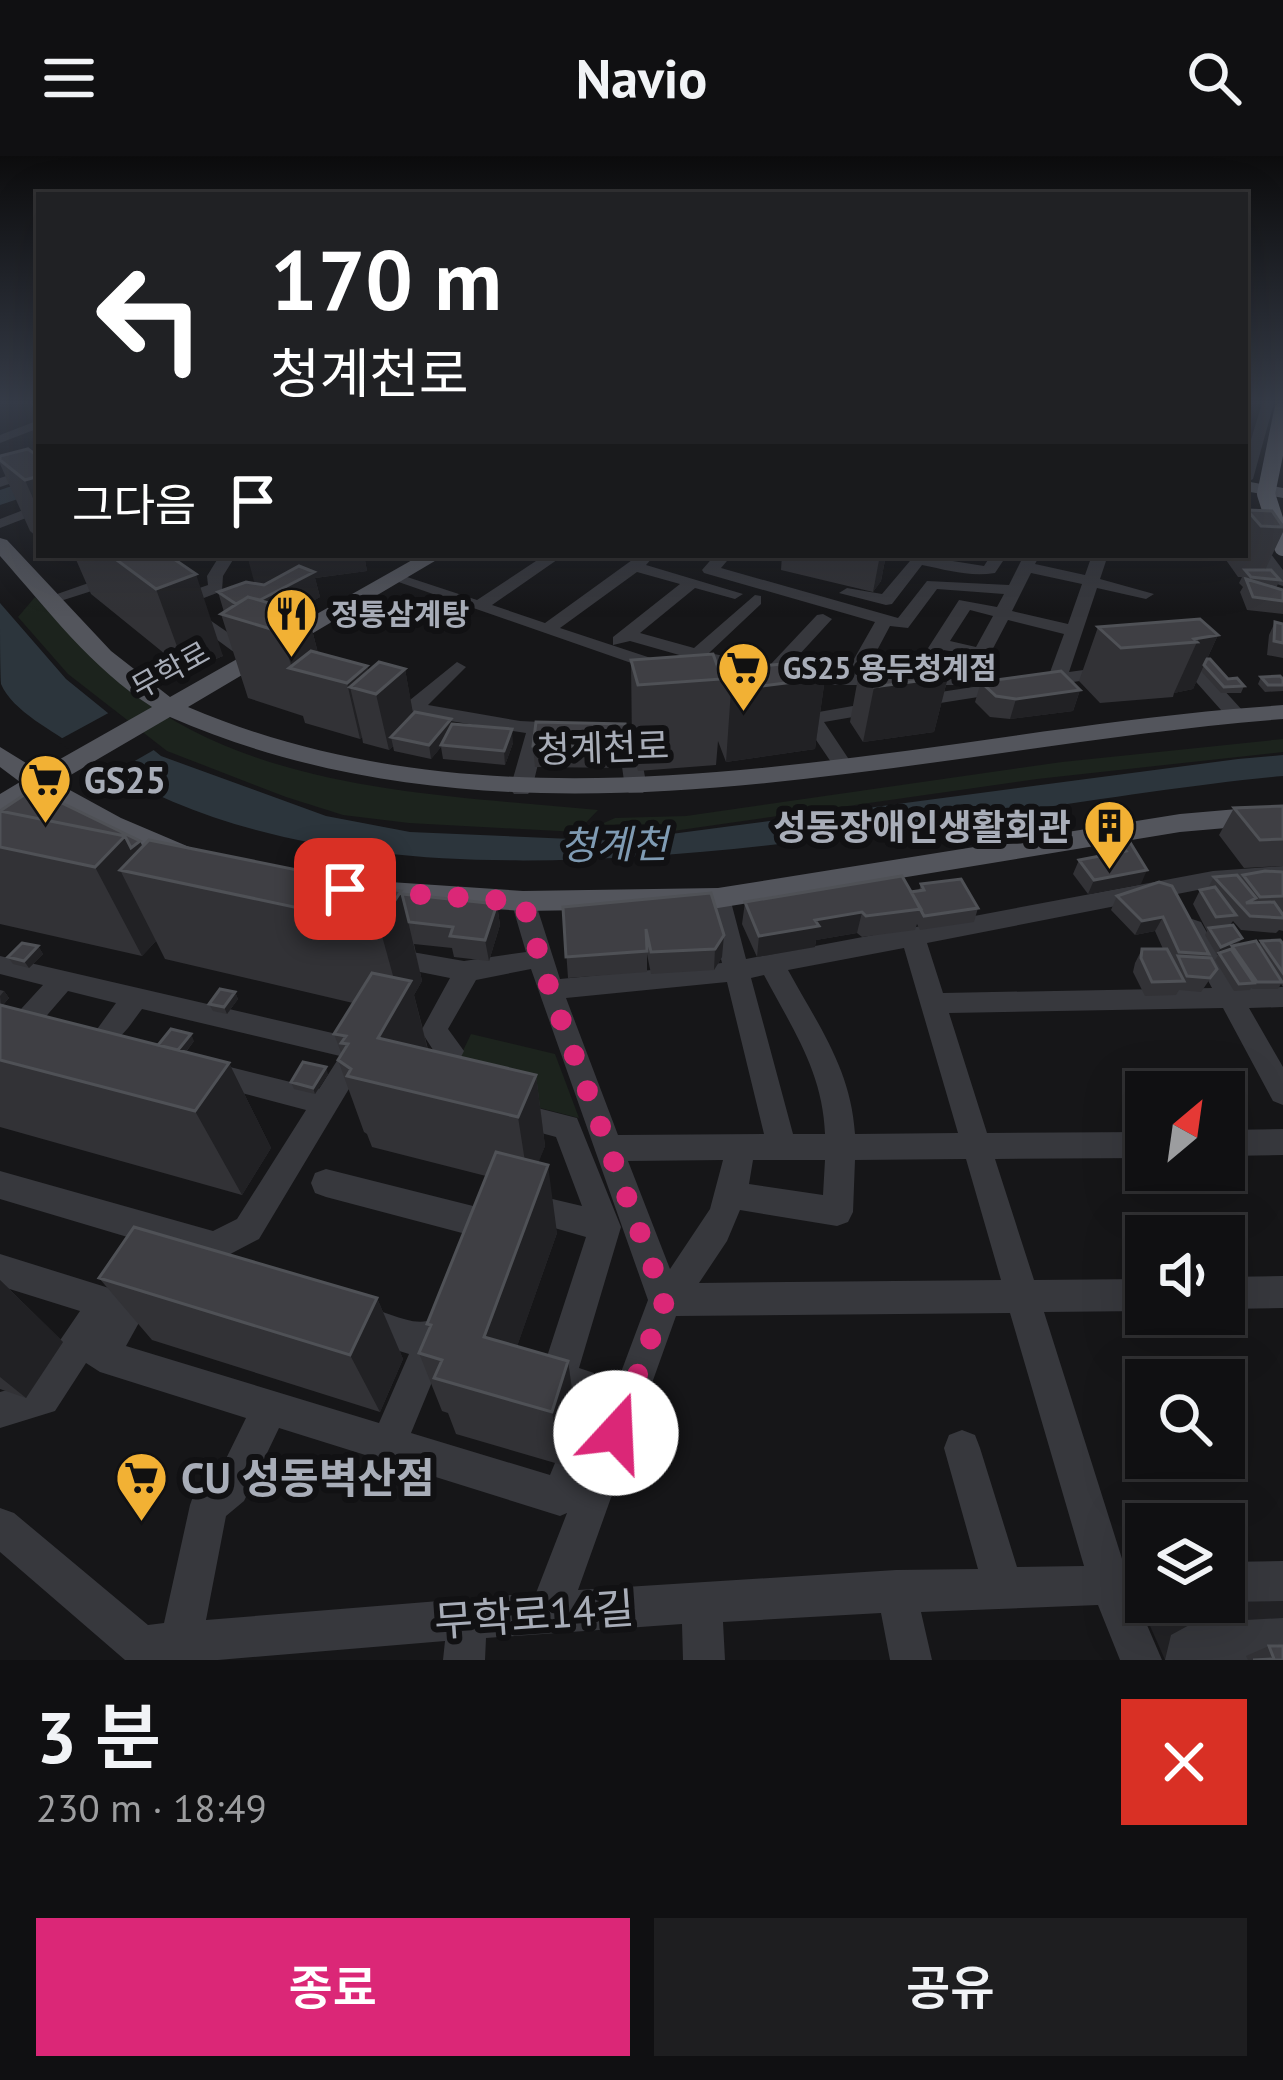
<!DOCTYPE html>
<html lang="ko">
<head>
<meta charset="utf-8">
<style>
  body { margin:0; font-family:"PT Sans","Noto Sans KR",sans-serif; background:#1e1e20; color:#f1f3f6; height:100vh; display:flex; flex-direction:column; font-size:45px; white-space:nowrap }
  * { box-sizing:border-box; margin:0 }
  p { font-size:39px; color:#9c9d9f }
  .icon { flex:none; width:66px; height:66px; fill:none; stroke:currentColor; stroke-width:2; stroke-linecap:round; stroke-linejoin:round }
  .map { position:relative; height:1504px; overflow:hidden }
  .side { display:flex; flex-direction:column; background:#101012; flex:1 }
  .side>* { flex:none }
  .guide { position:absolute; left:36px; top:36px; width:1212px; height:366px; border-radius:0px; box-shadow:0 12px 48px #0002,0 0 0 3px #303032; background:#202124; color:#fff; overflow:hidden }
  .needle { width:78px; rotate:29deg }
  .fabs { position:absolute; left:1125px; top:915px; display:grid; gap:24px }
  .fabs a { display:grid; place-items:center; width:120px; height:120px; border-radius:0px; background:#101012; box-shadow:0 12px 48px #0002,0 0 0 3px #303032; font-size:60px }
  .pin { position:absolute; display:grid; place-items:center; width:102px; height:102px; color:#fff; margin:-51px; border-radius:24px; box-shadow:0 6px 18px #0006 }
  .me { position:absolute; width:132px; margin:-66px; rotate:20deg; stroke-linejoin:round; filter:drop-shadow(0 0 9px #0008) }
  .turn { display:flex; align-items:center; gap:42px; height:252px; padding:0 36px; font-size:54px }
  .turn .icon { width:156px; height:156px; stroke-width:2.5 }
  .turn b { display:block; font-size:84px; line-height:102px }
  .then { display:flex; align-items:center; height:114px; padding:0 36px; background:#0003; gap:24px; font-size:45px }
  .round { display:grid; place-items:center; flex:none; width:126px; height:126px; border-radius:0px; background:#1e1e20 }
  .head { display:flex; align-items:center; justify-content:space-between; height:204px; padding:0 36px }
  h1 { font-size:72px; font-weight:600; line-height:90px }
  .primary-button { display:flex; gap:24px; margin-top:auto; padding:24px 36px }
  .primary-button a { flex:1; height:138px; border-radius:0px; background:#db2777; color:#fff; font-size:48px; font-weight:600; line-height:138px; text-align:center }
  .primary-button a+a { background:#1e1e20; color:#f1f3f6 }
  header { display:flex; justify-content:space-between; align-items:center; height:156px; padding:0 36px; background:#101012; font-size:54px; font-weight:600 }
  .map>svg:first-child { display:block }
  .built { fill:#222225 }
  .green { fill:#1c231d }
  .water { fill:#2c353c }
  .pier { fill:#161618 }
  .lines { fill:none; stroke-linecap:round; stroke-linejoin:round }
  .river { fill:#2c353c; fill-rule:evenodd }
  .minor { fill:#37383d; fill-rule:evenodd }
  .major { fill:#53555c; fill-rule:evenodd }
  .highway-bridge { stroke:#63666e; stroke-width:18 }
  .wall { fill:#323236 }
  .shaded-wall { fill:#212124 }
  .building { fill:#3f3f44; stroke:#4f5156; stroke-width:3 }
  .route { stroke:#db2777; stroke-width:21; stroke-dasharray:0 37.8 }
  .labels { text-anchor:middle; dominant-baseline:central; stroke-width:12; stroke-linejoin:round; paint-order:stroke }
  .far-poi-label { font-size:30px; font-weight:bold; fill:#a8adb8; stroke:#111113; text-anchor:start }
  .far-street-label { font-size:30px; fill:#a8adb8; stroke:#111113 }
  .street-label { font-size:36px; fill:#a8adb8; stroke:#111113 }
  .poi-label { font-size:36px; font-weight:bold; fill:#a8adb8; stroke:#111113; text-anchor:start }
  .water-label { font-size:39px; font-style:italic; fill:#7f9bb3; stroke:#111113 }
  .near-poi-label { font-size:42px; font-weight:bold; fill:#a8adb8; stroke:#111113; text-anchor:start }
  .near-street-label { font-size:42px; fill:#a8adb8; stroke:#111113 }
</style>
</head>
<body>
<header><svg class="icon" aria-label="menu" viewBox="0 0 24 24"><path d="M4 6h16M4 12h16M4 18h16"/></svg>Navio<svg class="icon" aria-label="search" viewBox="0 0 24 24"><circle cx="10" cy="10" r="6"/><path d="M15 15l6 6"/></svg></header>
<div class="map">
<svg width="1283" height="1504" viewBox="0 0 1283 1504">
  <rect width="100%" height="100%" fill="#161618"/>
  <path class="built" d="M1283 1440V1504H1165L1140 1447Z"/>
  <path class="green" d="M35 441C66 474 96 509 133 537 261 636 444 639 598 654L577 676 409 667 343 659 286 641 167 595 68 518 18 461Z
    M1283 583V596L1037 623 659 677 592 679 597 670 615 662 686 660 1062 606Z
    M471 878 555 898 579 962 447 928Z"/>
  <path class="water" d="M0 447 66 523 161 600 326 660 410 676 618 685 1238 603 1283 599V620C939 652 375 808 77 592 55 576 12 555 1 528 0 508 0 470 0 447Z"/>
  <path class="pier" d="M114 554 159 591 107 621 57 585Z"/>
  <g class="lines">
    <path class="river" d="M39 321V336L0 349V334Z"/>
    <path class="minor" d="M31 247H39V251L33 250Z
      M1262 247H1274L1253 323 1246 327 1245 304Z
      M39 264V272L0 287V279Z
      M39 310V318L0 331V322Z
      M39 348V357L0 372V363Z
      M1245 369 1250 370 1283 414V430L1277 428 1245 384Z
      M220 399H236L223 420 222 435 183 450H171V442L208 429 207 420Z
      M545 399H564L492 449 545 467 639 399H655L646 409 743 438 735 443 695 432 640 477 694 492 755 439 761 440V448L709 497 770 509 817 459 823 458 832 463 787 512 846 517 875 466 704 417 702 414 715 399H732L721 412 898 462 927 425 1009 429 1024 399H1040L1035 408 1085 419 1092 399H1108L1100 423 1154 438 1146 443 1097 432 1069 516 1112 510 1118 511V519L915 551 905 545 908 541 986 529H817L711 508 630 485 613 489V481L680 428 637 416 560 472 672 509V517H660L387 422 395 417 477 444ZM1031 417 1082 428 1068 468 1012 455ZM937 433 1004 438 997 451 959 444 921 503 924 507H936L944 494 988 502 1008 464 1064 478 1049 519 998 527V519L991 517H865L890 470 908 472ZM970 454 993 460 976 491 950 485Z
      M915 399 984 410 991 399H1007L995 417C969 421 947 414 922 409L892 448 886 449 839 437 847 432 882 438Z
      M117 417 125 422 123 425 51 448 43 443Z
      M188 449 262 500V508H250L182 458 180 454Z
      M457 506 466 511 428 549 520 565 668 572V580L638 582 647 632 643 637H629L625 632 618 582 545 579 532 633 528 638H514L510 633 526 577 450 565 374 546 372 542 381 536 410 544Z
      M1194 507 1200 508 1243 555V563H1229L1189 518H1171L1162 513 1171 508Z
      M881 545 888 547V555L824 566 852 608 842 614 835 612 806 569 791 572 781 566 801 553 813 557Z
      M1283 710V726L1213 731 927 787 943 837 1212 832 1180 772 1192 763 1201 766 1238 832 1283 831V851L1249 852 1283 911V949L1273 945 1223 852 949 857 987 977 1146 976V1002L995 1003 1034 1124 1146 1123V1155L1044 1156 1124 1409 1146 1408V1446H1151L1138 1448 1162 1504H1120L1098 1449 921 1456 932 1504H890L881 1457 723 1466 725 1504H683L682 1468 486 1482 485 1504H443L445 1485 218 1504H125L0 1396V1352L14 1357 148 1469 164 1467 190 1349 195 1335 218 1319 246 1262 100 1216 86 1207 55 1255 0 1272V1236L31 1227 80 1155 0 1130V1098L141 1142 146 1154 126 1190 379 1267 409 1198 348 1179 343 1167 348 1155C377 1143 406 1175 434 1163L446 1168 451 1180 411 1277 550 1319 577 1254 569 1244 546 1234 540 1222 586 1081 516 1061 511 1051 516 1041 527 1037 582 1050 556 981 504 967 500 958 504 949 514 946 577 962 621 1071 579 1212 594 1217 611 1243 648 1144 531 813 476 824 448 873 464 895 445 933 435 937 425 933 421 925 435 897 421 875 450 822 380 808 376 801 380 794 389 792 464 805 526 796 511 745 523 737 535 745 560 823 722 807 706 742 718 734 730 742 746 803 1213 715ZM904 792 958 977 855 978C851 913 818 869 788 814ZM764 819C792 872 823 916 825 978H793L751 822ZM727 826 764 978 618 979 566 842ZM966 1003 1001 1124 699 1127 727 1085 740 1054 837 1070 848 1066 853 1056 855 1004ZM723 1004 710 1053 670 1113 628 1005ZM753 1004H825L823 1039 749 1028ZM1010 1157 1084 1410 1017 1411 980 1292 975 1279 962 1274 949 1279 944 1292 978 1413 896 1414 578 1434 676 1160ZM279 1272 560 1360 567 1357 536 1437 206 1464 226 1360 244 1345Z
      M0 800 354 882 370 883 374 891 259 1083 215 1106 192 1100 178 1124 166 1129 154 1124 150 1113 161 1091 0 1043V1015L213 1075 237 1063 306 954 200 926 196 918 200 910 210 906 319 933 340 900 142 853C130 868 120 891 98 884L95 876 116 847 68 835 10 902 0 905V876L43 829 0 818Z
      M1283 973V999L1224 1000V974Z
      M326 1013 481 1052 492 1057 497 1067 492 1077 481 1082 326 1041 315 1037 311 1027 315 1017Z
      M1283 1120V1152L1224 1153V1121Z
      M1283 1405V1445L1224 1446V1406Z
      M1283 1462V1504H1165L1171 1479 1193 1467Z"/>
    <path class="major" d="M1245 325 1283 332V342L1245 335Z
      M0 382 7 384 111 495 170 541 421 399H445L188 551C521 693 888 584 1233 553L1283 549V563C914 592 526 716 170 561L57 627 121 662 194 693 198 700 194 707 184 710 101 675 38 639 0 658V638L20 626 0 611V591L39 615 152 551C92 513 47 453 0 400Z
      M1283 649V667L1180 676 718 752 523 755 360 744 345 734 360 724 523 735 718 732 1180 658Z"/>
    <path class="highway-bridge" d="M1283 391 1266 338 1283 255"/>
  </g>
  <path class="wall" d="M0 300 39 301V383L30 375 0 308Z
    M1247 354 1283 368V376L1265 414 1280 424 1276 432 1283 434V458L1247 454 1240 436 1243 431 1239 427 1242 421H1238L1226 404 1228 399H1245V360Z
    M74 399H168L223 500 186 515 91 438Z
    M247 399H364L367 415 315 422 320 441 296 454 308 458 318 497 367 510 368 515 405 513 413 559 513 587 505 609 443 603 441 591 431 603 394 595 393 590 389 594 363 587 362 581 360 583 305 567 303 560 248 542 221 458 224 456 218 436 256 427Z
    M782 399H886L881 425 873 436 781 414Z
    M1275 466 1283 468V502L1267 499 1269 479Z
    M1098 471 1218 479 1207 503 1228 523 1244 530 1241 537H1221L1201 515 1193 533 1174 537 1173 541 1100 547 1079 525Z
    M631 504 720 518 721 510 753 511 825 522 815 593 726 606 718 585 716 609 638 615 632 590Z
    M860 511 948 521 934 576 863 586 850 566Z
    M1261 521 1283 523V535L1265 536 1258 528Z
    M981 526 1080 534 1073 555 1010 563 990 561 975 546Z
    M625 568V612L535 611 533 590Z
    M1283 650V710L1244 712 1219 679 1234 652Z
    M0 654 142 691 401 735 402 738 497 748 500 769 489 805 454 801 452 792 414 788 422 825 414 839 428 893 536 919 545 990 538 1006 557 1077 517 1190 568 1205 576 1262 562 1309 456 1278 448 1257 442 1255 419 1197 429 1174 427 1168 486 1020 372 991 367 978 364 976 338 904 342 899 334 878 353 847 165 803 156 785 142 800 0 768Z
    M1128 683 1141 728 1088 738 1073 718 1079 704 1111 698 1117 685Z
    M1283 716V775L1279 774 1276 777 1241 774 1233 765 1230 769 1238 789H1258L1261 785 1282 786 1283 784V831L1281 828 1278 833H1253L1251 832 1250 834 1234 835 1215 804 1219 798 1217 799 1205 779 1207 775 1193 748 1200 734 1208 732 1214 721 1241 723 1243 719Z
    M1159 726 1209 798 1207 801 1217 813 1201 836 1179 834 1176 839 1145 840 1133 816 1135 807 1142 793H1163L1155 775 1135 779 1111 754 1117 740Z
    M921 728 978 752 974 766 920 774 917 768 915 774 862 781 857 777 816 784 815 791 757 801 742 768 745 746 911 736 919 735Z
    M711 737 722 801 714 814 651 818 647 798V816L568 822 563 751Z
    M38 790 43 798 29 812 13 808 8 801Z
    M0 834 4 835 9 842 3 849 158 889 194 885 186 896 229 907 271 992 242 1039 0 971Z
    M235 836 238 843 227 858 213 855 209 848Z
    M328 918 315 938 294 933 291 926Z
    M99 1122 377 1142 403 1203 380 1256 152 1184Z
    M0 1124 63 1186 26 1242 0 1233Z
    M1269 1490 1283 1504H1248L1246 1500Z"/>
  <path class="shaded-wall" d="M39 320V356L25 324Z
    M247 399H364L367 415 315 422 320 441 266 471Z
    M880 399H886L881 425 873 436Z
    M196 418 223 500 186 515 156 433Z
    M308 458 324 521 292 512 281 476Z
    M1218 479 1193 533 1174 537 1197 486 1194 483Z
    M367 510 373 538 350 531 362 581 360 583 347 527Z
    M405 513 415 568 391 581 393 590 389 594 376 538Z
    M948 521 934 576 863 586 874 531Z
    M825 522 815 593 726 606 731 534Z
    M1080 534 1073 555 1010 563 1016 543Z
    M451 563 453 577 431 603 429 589Z
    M512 573 513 587 505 609 504 595Z
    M125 680 140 685 153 713 120 714 156 785 142 800 95 711Z
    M1147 714 1141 728 1088 738 1094 724Z
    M401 735 422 825 414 839 429 899 378 882 400 845 379 769Z
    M497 748 500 769 489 805 485 784Z
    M862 756 857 777 816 784 815 791 757 801 759 780 815 764Z
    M1163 761 1155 775 1135 779 1142 765Z
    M724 779 722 801 714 814 715 793Z
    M1242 782 1238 789 1217 799 1221 791Z
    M38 790 43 798 29 812 24 805Z
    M4 835 9 842 1 851 0 840Z
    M235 836 238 843 227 858 224 851Z
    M191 878 194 885 180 903 176 896Z
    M229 907 271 992 242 1039 195 955Z
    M326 911 328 918 315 938 313 932Z
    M536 919 545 990 529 1031 518 961Z
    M548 1009 557 1077 500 1239 484 1181Z
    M0 1124 63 1186 26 1242 0 1221Z
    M377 1142 403 1203 380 1256 350 1199Z
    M568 1205 576 1262 562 1309 552 1256Z"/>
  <path class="building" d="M28 293 39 301V320L25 324 0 304V300Z
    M1247 354 1272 355 1283 371 1261 370Z
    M110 399H168L196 418 156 433Z
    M299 410 314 416 260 444 248 441 236 448 218 436 246 426 264 429Z
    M1245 414H1271L1280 424 1251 421Z
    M1246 423 1283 434V445L1253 441Z
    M248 441 308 458 281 476 221 458Z
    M1200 463 1218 479 1194 483 1197 486 1121 492 1098 471Z
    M1275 466 1283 468V487L1274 485Z
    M311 495 367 510 347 527 289 512Z
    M713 498 722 523 638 529 631 504Z
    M932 502 948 521 874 531 860 511Z
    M1207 503H1210L1228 523 1237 522 1244 530 1224 531 1204 509Z
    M811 505 825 522 731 534 721 510 751 507 753 511Z
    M379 506 405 513 376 538 350 531Z
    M1061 515 1080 534 1016 543 996 540 981 526Z
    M1280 520 1283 523V529H1268L1261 521Z
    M415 556 451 563 429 589 391 581Z
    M536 566 625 568V591L533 590Z
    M452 568 512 573 504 595 441 589Z
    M33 633 140 685 131 692 125 680 0 655Z
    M1283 650V683L1260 684 1234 652Z
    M0 655 125 680 95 711 0 691Z
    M1128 683 1147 714 1094 724 1079 704 1126 695 1117 685Z
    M149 684 401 735 379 769 120 714Z
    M1265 715 1283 716V740L1260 741 1243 719Z
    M1237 719 1256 742 1246 747 1274 746 1283 759V762L1250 760 1214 721Z
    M902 720 921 753 866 760 862 756 815 764 819 770 759 780 745 746Z
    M961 723 978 752 924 760 911 736 924 734 921 728Z
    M1159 726 1172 730 1209 798 1179 796 1163 761 1142 765 1117 740Z
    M1215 731 1236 759 1216 761 1200 734Z
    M711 737 724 779 715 793 651 796 646 773 647 795 566 801 563 751Z
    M402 738 497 748 485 784 450 780 453 771 409 766Z
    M1233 769 1242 782 1221 791 1209 772Z
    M1280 784 1283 788V817L1261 785Z
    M1256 785 1282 826H1257L1232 790Z
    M22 787 38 790 24 805 8 801Z
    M1142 793H1167L1184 825 1152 826 1141 802Z
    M1231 793 1254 827 1239 828 1219 797Z
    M1178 800 1211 802 1217 813 1210 822 1187 820Z
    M372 817 411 825 378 882 536 919 518 961 347 920 351 913 338 904 348 888 341 887 346 880 334 878Z
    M220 833 235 836 224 851 209 848Z
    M0 849 229 907 195 955 0 904Z
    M171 873 191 878 178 894 158 889Z
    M303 906 326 911 313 932 291 926Z
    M496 996 548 1009 484 1181 568 1205 552 1256 434 1222 442 1204 419 1197 431 1169 427 1168Z
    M134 1071 377 1142 350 1199 99 1122Z
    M1269 1490H1283V1504H1253L1274 1503Z"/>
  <linearGradient id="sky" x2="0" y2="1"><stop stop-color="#0c0c0d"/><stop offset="0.54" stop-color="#363c48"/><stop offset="1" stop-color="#363c48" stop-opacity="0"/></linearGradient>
  <rect width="1283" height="457" fill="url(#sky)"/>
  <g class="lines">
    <path class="route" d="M345 733 523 746 550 834 665 1144 616 1277"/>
  </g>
  <defs>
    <symbol id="restaurant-pin" viewBox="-11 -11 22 30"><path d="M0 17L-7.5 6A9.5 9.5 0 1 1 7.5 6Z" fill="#f2b134" stroke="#111113"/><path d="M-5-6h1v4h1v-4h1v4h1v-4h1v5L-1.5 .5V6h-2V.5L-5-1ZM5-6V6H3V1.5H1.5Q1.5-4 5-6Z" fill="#111"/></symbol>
    <symbol id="supermarket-pin" viewBox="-11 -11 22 30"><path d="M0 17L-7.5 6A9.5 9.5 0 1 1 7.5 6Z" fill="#f2b134" stroke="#111113"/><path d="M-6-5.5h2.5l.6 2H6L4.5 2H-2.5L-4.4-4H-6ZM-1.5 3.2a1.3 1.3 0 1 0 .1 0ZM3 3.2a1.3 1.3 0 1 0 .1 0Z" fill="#111"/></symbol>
    <symbol id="building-pin" viewBox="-11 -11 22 30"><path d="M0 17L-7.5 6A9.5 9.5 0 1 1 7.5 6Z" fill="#f2b134" stroke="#111113"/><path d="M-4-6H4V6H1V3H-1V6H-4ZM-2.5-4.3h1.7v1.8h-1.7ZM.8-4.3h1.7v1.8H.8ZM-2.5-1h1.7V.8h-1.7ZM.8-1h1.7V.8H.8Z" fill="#111"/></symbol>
  </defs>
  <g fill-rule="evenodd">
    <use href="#restaurant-pin" x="262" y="428" width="59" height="81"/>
    <use href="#supermarket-pin" x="714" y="482" width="59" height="81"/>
    <use href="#supermarket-pin" x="16" y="594" width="59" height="81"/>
    <use href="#building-pin" x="1080" y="640" width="59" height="81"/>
    <use href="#supermarket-pin" x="112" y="1292" width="59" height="81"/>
  </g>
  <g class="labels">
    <g class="far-poi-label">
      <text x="331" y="457">정통삼계탕</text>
      <text x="783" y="511">GS25 용두청계점</text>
    </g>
    <g class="far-street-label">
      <text transform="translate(170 513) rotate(-29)">무학로</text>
    </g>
    <g class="street-label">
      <text transform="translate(603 591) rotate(-2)">청계천로</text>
    </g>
    <g class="poi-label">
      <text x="84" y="623">GS25</text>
      <text x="1071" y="670" text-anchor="end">성동장애인생활회관</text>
    </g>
    <g class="water-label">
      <text transform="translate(614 688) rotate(-1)">청계천</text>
    </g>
    <g class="near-poi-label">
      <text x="181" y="1321">CU 성동벽산점</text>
    </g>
    <g class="near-street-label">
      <text transform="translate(534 1458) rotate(-4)">무학로14길</text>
    </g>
  </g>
</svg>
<div class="fabs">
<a><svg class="needle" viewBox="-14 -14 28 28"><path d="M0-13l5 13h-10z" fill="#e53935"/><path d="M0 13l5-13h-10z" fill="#9c9d9f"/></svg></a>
<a><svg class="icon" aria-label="sound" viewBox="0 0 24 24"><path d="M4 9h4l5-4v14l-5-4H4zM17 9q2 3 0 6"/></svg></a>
<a><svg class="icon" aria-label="search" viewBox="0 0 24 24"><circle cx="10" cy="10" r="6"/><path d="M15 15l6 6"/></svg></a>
<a><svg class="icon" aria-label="layers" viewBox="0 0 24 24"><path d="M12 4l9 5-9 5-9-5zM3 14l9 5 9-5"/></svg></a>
</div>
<div class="pin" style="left:345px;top:733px;background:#d93025"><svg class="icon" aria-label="arrive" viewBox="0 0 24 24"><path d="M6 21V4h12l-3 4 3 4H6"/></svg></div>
<svg class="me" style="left:616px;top:1277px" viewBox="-20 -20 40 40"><circle r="19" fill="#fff"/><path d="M0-13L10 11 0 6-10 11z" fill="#db2777"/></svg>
<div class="guide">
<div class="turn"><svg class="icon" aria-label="left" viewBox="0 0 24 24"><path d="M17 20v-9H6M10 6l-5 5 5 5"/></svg><div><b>170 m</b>청계천로</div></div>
<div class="then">그다음<svg class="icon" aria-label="arrive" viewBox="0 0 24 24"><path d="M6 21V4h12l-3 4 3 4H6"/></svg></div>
</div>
</div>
<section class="side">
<div class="head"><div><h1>3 분</h1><p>230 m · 18:49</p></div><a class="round" style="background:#d93025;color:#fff"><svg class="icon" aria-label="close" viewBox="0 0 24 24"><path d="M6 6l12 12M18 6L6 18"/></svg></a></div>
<div class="primary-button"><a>종료</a><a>공유</a></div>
</section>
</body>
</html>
